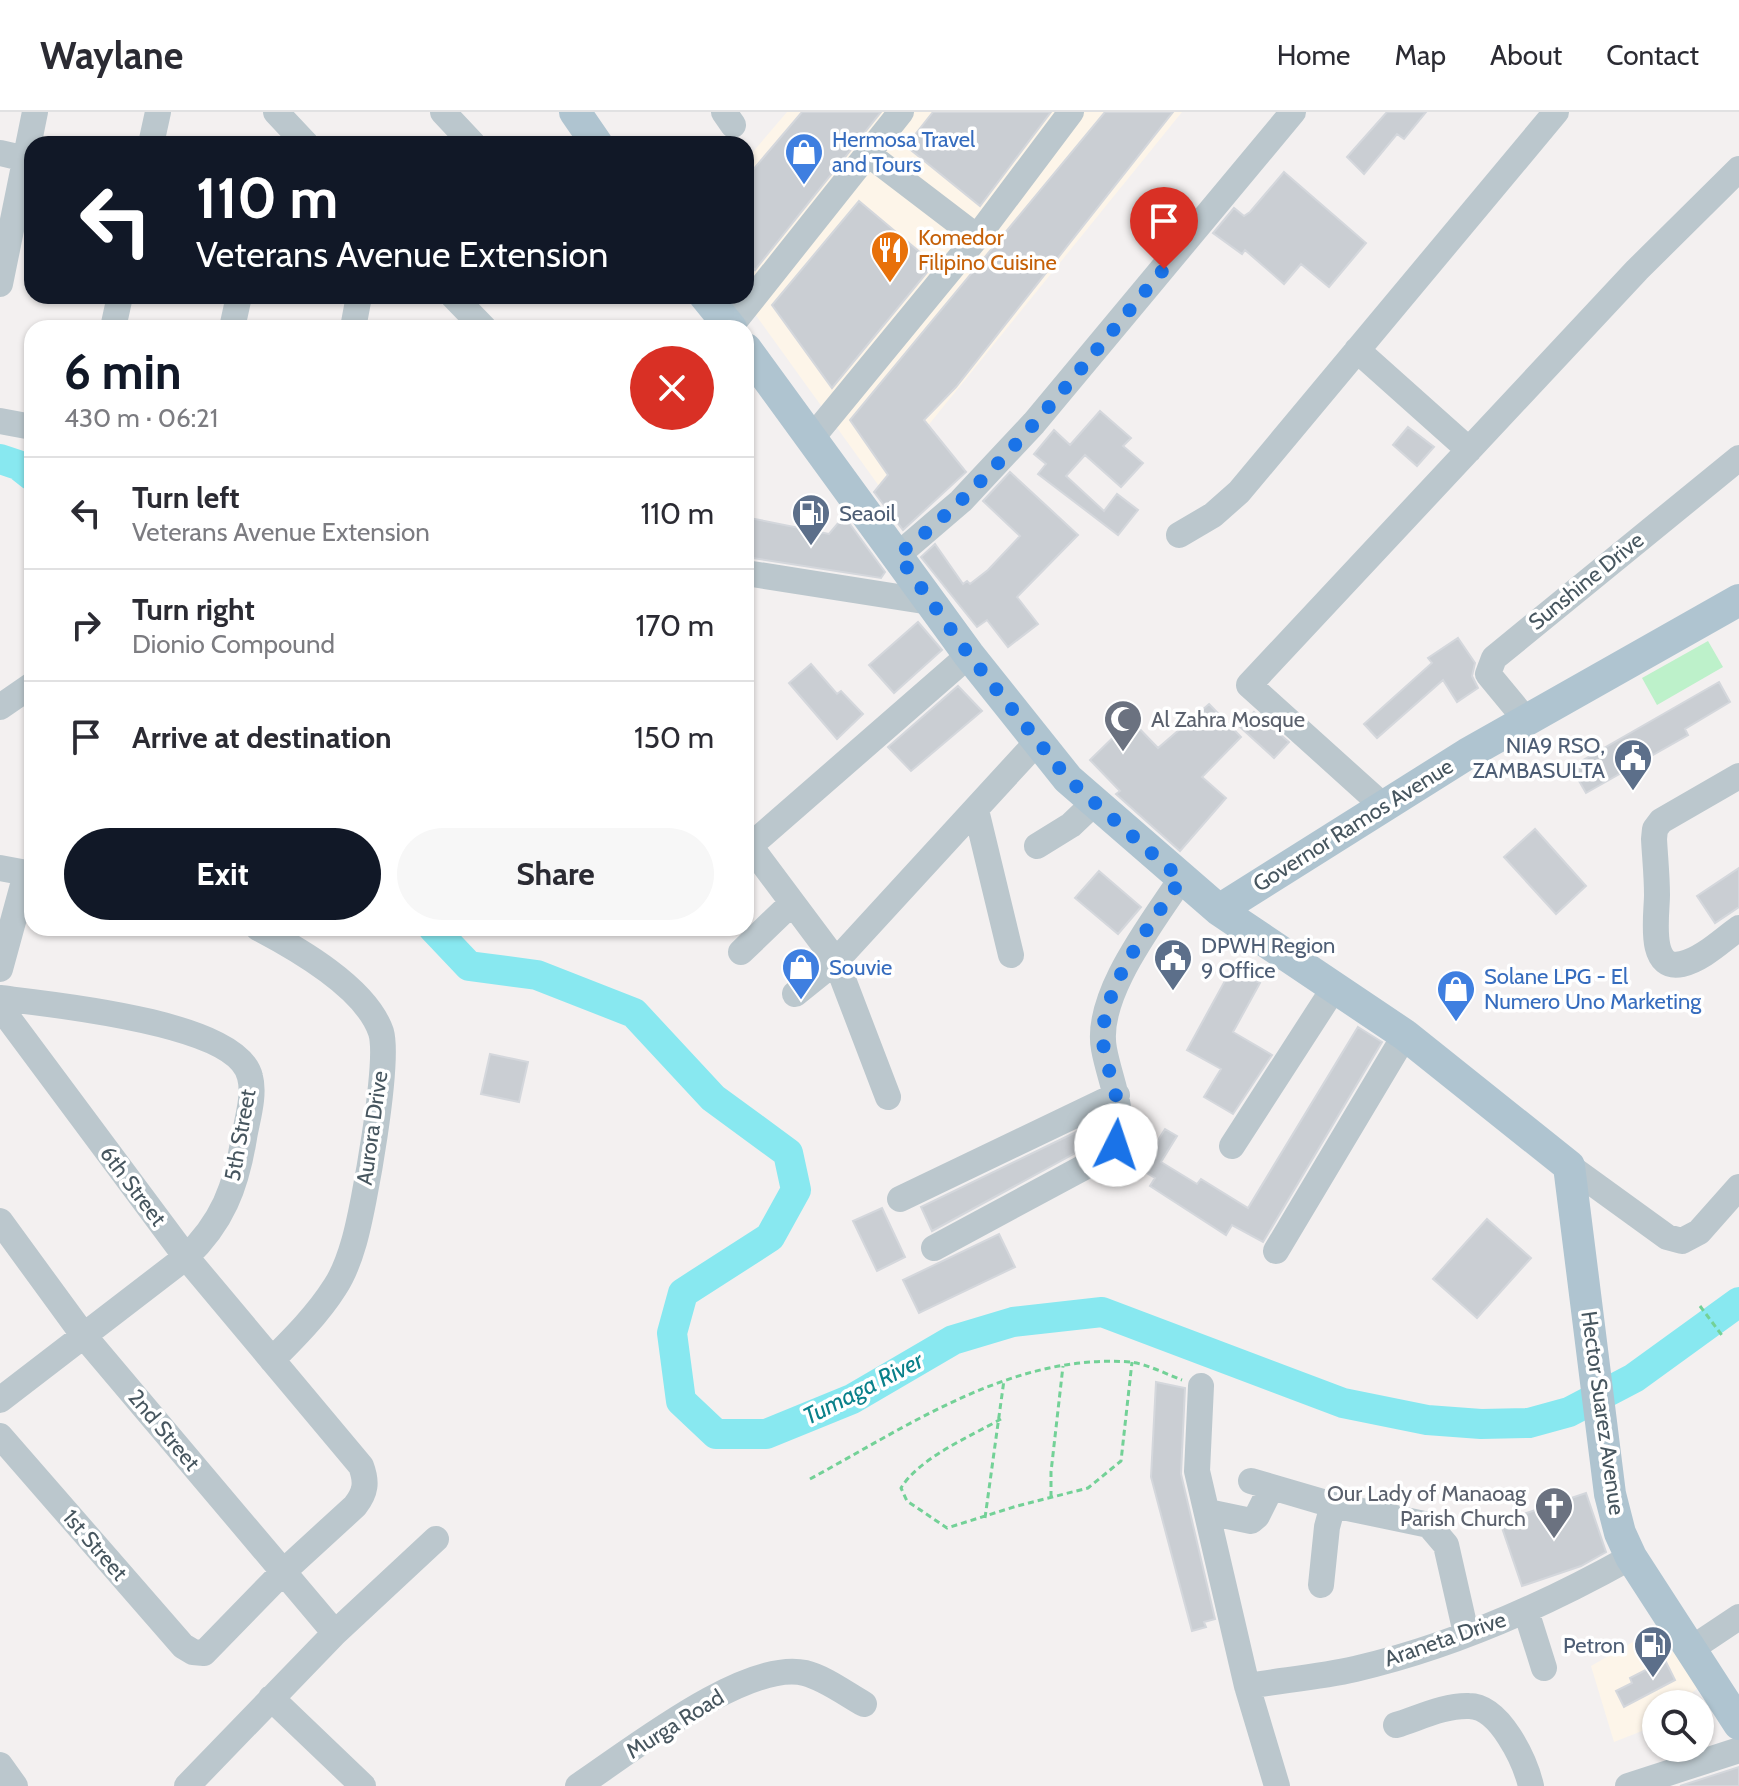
<!DOCTYPE html>
<html lang="en">
<head>
<meta charset="utf-8">
<style>
  body { margin:0; font-family:Cabin,sans-serif; background:#f7f7f7; color:#2b2b33; height:100vh; display:flex; flex-direction:column; font-size:30px; white-space:nowrap }
  * { box-sizing:border-box; margin:0 }
  p { font-size:26px; color:#7c7c81 }
  .icon { flex:none; width:44px; height:44px; fill:none; stroke:currentColor; stroke-width:2; stroke-linecap:round; stroke-linejoin:round }
  .map { position:relative; flex:1; overflow:hidden }
  .sheet { position:absolute; left:24px; top:208px; width:730px; height:616px; display:flex; flex-direction:column; background:#fff; border-radius:24px; box-shadow:0 2px 6px #0004 }
  .sheet>* { flex:none }
  .guide { position:absolute; left:24px; top:24px; width:730px; height:168px; border-radius:24px; box-shadow:0 2px 6px #0004; background:#111827; color:#fff; overflow:hidden }
  .tools { position:absolute; left:1642px; top:1578px; display:grid; gap:16px }
  .tools a { display:grid; place-items:center; width:72px; height:72px; border-radius:50%; background:#fff; box-shadow:0 2px 6px #0004; font-size:40px }
  .pin { position:absolute; display:grid; place-items:center; width:68px; height:68px; color:#fff; margin:-82px -34px; border-radius:50% 50% 50% 0; rotate:-45deg; box-shadow:0 0 8px #0007 }
  .pin .icon { rotate:45deg }
  .me { position:absolute; width:88px; margin:-44px; rotate:4deg; stroke-linejoin:round; filter:drop-shadow(0 0 6px #0008) }
  .turn { display:flex; align-items:center; gap:28px; height:168px; padding:0 40px; font-size:36px }
  .turn .icon { width:104px; height:104px; stroke-width:2.5 }
  .turn b { display:block; font-size:56px; line-height:68px }
  .round { display:grid; place-items:center; flex:none; width:84px; height:84px; border-radius:42px; background:#f7f7f7 }
  .summary { display:flex; align-items:center; justify-content:space-between; height:136px; padding:0 40px }
  h1 { font-size:48px; font-weight:700; line-height:60px; color:#111827 }
  .action { display:flex; gap:16px; margin-top:auto; padding:16px 40px }
  .action a { flex:1; height:92px; border-radius:48px; background:#111827; color:#fff; font-size:32px; font-weight:700; line-height:92px; text-align:center }
  .action a+a { background:#f7f7f7; color:#2b2b33 }
  ul { padding:0; list-style:none }
  li { display:flex; align-items:center; gap:24px; height:112px; padding:0 40px; border-top:2px solid #e1e1e2 }
  li div { flex:1 }
  li b { display:block; font-size:30px }
  li em { font-style:normal }
  header { display:flex; align-items:center; gap:48px; box-sizing:border-box; height:112px; padding:0 40px; background:#fff; border-bottom:2px solid #e1e1e2 }
  header strong { font-size:38px }
  nav { display:flex; gap:44px; margin-inline-start:auto; font-size:28px }
  .map>svg:first-child { display:block }
  .commercial { fill:#fdf5e9 }
  .green { fill:#bdf1ca }
  .lines { fill:none; stroke-linecap:round; stroke-linejoin:round }
  .river { stroke:#88e8f0; stroke-width:30 }
  .building { fill:#caced3; stroke:#d4d7dc; stroke-width:2 }
  .path { stroke:#73d197; stroke-width:3; stroke-dasharray:6 4; stroke-linecap:butt }
  .minor { stroke:#bbc7cd; stroke-width:26 }
  .major { stroke:#afc4d0; stroke-width:32 }
  .route { stroke:#1a73e8; stroke-width:14; stroke-dasharray:0 25.2 }
  .labels { text-anchor:middle; dominant-baseline:central; stroke-width:7; stroke-linejoin:round; paint-order:stroke }
  .shop-label { font-size:22px; fill:#366cbe; stroke:#fff; text-anchor:start }
  .food-label { font-size:22px; fill:#c56008; stroke:#fff; text-anchor:start }
  .service-label { font-size:22px; fill:#4e5e75; stroke:#fff; text-anchor:start }
  .street-label { font-size:22px; fill:#47565f; stroke:#fff }
  .worship-label { font-size:22px; fill:#5b616d; stroke:#fff; text-anchor:start }
  .water-label { font-size:24px; font-style:italic; fill:#09808a; stroke:#fff }
</style>
</head>
<body>
<header>
<strong>Waylane</strong>
<nav><a>Home</a><a>Map</a><a>About</a><a>Contact</a></nav>
</header>
<div class="map">
<svg width="1739" height="1674" viewBox="0 0 1739 1674">
  <rect width="100%" height="100%" fill="#f3f0f0"/>
  <path class="commercial" d="M787 0H1182L879 374 742 184H746V48Z
    M1661 1514 1699 1575 1678 1592H1656V1610L1647 1617 1614 1630 1591 1554Z"/>
  <path class="green" d="M1708 529 1723 555 1657 593 1642 566Z"/>
  <g class="lines">
    <path class="river" d="M0 347 18 353 32 364
      M433 816 469 854 537 863 634 901 713 986 788 1041 796 1078 770 1125 683 1181 672 1221 681 1289 716 1322H766L852 1287 953 1228 1013 1210 1102 1200 1343 1291 1427 1308 1481 1312 1529 1311 1569 1300 1634 1266 1739 1190"/>
  </g>
  <path class="building" d="M802 0H881L755 158 746 146V66Z
    M933 0H1051L980 94 906 34Z
    M1105 0H1173L956 275 924 308 966 360 903 418 874 380 888 363 850 308Z
    M1387 0H1426L1404 27 1397 22 1364 62 1347 45Z
    M1284 60 1366 131 1329 175 1301 152 1284 172 1245 138 1242 142 1213 121 1234 96 1244 104 1250 100Z
    M859 89 934 152 832 276 772 193Z
    M1100 299 1131 326 1123 334 1143 351 1121 375 1085 343 1066 364 1104 399 1117 382 1138 398 1118 423 1038 362 1046 352 1034 342 1054 318 1070 333Z
    M1408 315 1434 335 1417 354 1393 333Z
    M1010 360 1078 423 1017 485 1038 512 1008 535 987 508 977 515 921 445 935 432 963 472 967 469 970 472 988 458 1020 424 983 389Z
    M844 404 885 460 881 466 746 445V412L750 406 829 422Z
    M918 510 942 538 894 581 869 553Z
    M1458 526 1475 551 1472 564 1478 576 1457 590 1443 568 1377 626 1364 612 1432 551 1428 546Z
    M811 552 837 582 841 579 863 602 837 627 789 571Z
    M1719 570 1730 590 1685 617 1688 623 1586 681 1571 655Z
    M958 574 982 599 911 659 888 635Z
    M1209 592 1241 625 1202 665 1226 686 1180 739 1116 682 1120 679 1090 648 1131 608 1158 636Z
    M1254 600 1289 630 1274 646 1240 615Z
    M1535 717 1586 774 1556 802 1504 745Z
    M1739 756V795L1715 811 1697 784Z
    M1099 759 1141 795 1118 822 1075 786Z
    M1232 856 1260 871 1233 920 1272 943 1233 1002 1204 985 1221 957 1187 938Z
    M1358 915 1382 930 1263 1130 1232 1113 1226 1123 1150 1074 1155 1066 1140 1057 1165 1017 1177 1024 1161 1050 1197 1072 1201 1067 1248 1096Z
    M490 942 528 950 519 990 481 982Z
    M1103 1007 1102 1024 1081 1038 932 1119 921 1095Z
    M882 1096 905 1145 877 1159 853 1109Z
    M1487 1107 1531 1146 1477 1206 1433 1167Z
    M999 1122 1015 1155 919 1201 903 1168Z
    M1156 1270 1185 1276 1181 1362 1215 1507 1204 1510 1206 1515 1192 1519 1151 1365Z
    M1586 1381 1606 1440 1581 1454 1522 1474 1500 1410Z
    M1665 1548 1675 1568 1624 1595 1616 1579 1632 1571 1630 1566Z
    M1739 1655V1674H1680Z"/>
  <g class="lines">
    <path class="path" d="M1700 1194 1724 1226
      M1001 1307C971 1324 919 1346 901 1376L907 1389 947 1416 1017 1394 1088 1376 1121 1349 1132 1250
      M810 1367C908 1314 1013 1241 1130 1250 1147 1252 1166 1262 1182 1268
      M1051 1385V1360L1063 1254
      M985 1406 1004 1268"/>
    <path class="minor" d="M276 0 306 32
      M443 0 473 32
      M724 0 733 13
      M151 32 158 0
      M0 41 26 47
      M867 41 977 125
      M0 172 35 0
      M453 184 484 216
      M730 215 901 0
      M113 216 120 184
      M232 216 239 184
      M353 216 359 184
      M1357 238 1469 338
      M0 309 32 315
      M811 327 977 125 1071 0
      M1179 423 1213 403 1239 380 1556 0
      M898 443 961 389 1034 311 1293 0
      M746 461 930 490
      M0 595 32 573
      M1526 608 1488 562 1494 546 1739 346
      M1739 664 1661 709 1655 717 1654 727C1655 746 1657 764 1657 783 1657 802 1647 860 1682 852 1703 847 1722 828 1739 816
      M1382 693 1249 573 1637 158 1739 57
      M976 698 1011 843
      M1037 734 1071 713 1093 692
      M0 756 32 762
      M258 816C298 837 366 876 381 920 390 950 364 1096 354 1130 350 1144 343 1163 335 1175 318 1202 294 1226 272 1248
      M741 840 792 791
      M0 857 26 762
      M795 882 836 849 1037 630
      M0 886C48 892 238 910 250 965 255 983 247 1008 244 1026 236 1075 222 1111 186 1145L0 1288
      M0 895 186 1145 361 1354C367 1370 366 1380 355 1394L283 1460 204 1541 193 1540 183 1534 0 1324
      M888 985 836 849 750 734 969 543
      M1232 1034 1334 876
      M1569 1054 1667 1125 1682 1129 1699 1120 1739 1075
      M900 1087 1117 983
      M0 1109 84 1224 335 1521
      M934 1136 1090 1052 1116 1033C1126 998 1110 970 1104 937 1094 884 1153 810 1181 767
      M1276 1139 1405 923
      M1201 1274 1197 1359 1247 1574 1277 1674
      M1251 1369 1333 1393 1429 1413 1446 1433 1466 1521
      M1208 1400 1251 1409 1257 1404 1271 1376
      M1321 1473 1327 1415 1333 1393
      M1526 1499 1544 1556
      M1691 1537 1739 1505
      M1247 1574C1283 1568 1320 1565 1355 1557 1451 1535 1547 1492 1631 1445
      M271 1586 363 1674
      M1396 1613C1419 1606 1445 1593 1469 1594 1500 1594 1525 1649 1531 1674
      M0 1653 15 1674
      M187 1674 335 1521 436 1427
      M578 1674C628 1641 746 1547 805 1561 825 1566 846 1582 864 1592
      M1628 1674 1739 1638"/>
    <path class="major" d="M575 0 597 32
      M705 184 731 216
      M746 237 969 543 1068 667 1219 798 1405 923 1569 1054 1610 1382 1620 1421 1631 1445 1739 1612
      M1219 798 1467 642 1739 488"/>
  </g>
  <g class="lines">
    <path class="route" d="M1116 1033C1126 998 1110 970 1104 937 1094 884 1153 810 1181 767L1068 667 969 543 898 443C1001 363 1080 256 1164 157"/>
  </g>
  <defs>
    <symbol id="shop-pin" viewBox="-11 -11 22 30"><path d="M0 17L-7.5 6A9.5 9.5 0 1 1 7.5 6Z" fill="#3f7fe0" stroke="#fff"/><path d="M-5-2.5h2.3a2.7 3.5 0 0 1 5.4 0H5L5.5 6h-11ZM-1.5-2.5h3a1.5 2.3 0 0 0-3 0Z" fill="#fff"/></symbol>
    <symbol id="restaurant-pin" viewBox="-11 -11 22 30"><path d="M0 17L-7.5 6A9.5 9.5 0 1 1 7.5 6Z" fill="#e8710a" stroke="#fff"/><path d="M-5-6h1v4h1v-4h1v4h1v-4h1v5L-1.5 .5V6h-2V.5L-5-1ZM5-6V6H3V1.5H1.5Q1.5-4 5-6Z" fill="#fff"/></symbol>
    <symbol id="fuel-pin" viewBox="-11 -11 22 30"><path d="M0 17L-7.5 6A9.5 9.5 0 1 1 7.5 6Z" fill="#5c6f8a" stroke="#fff"/><path d="M-5.5-6h7V0h2V4h1.3V-2.5L3-4.5l.8-.8L6-3V5H2.5V1h-1V6h-7ZM-4.2-4.7v3.2H.2V-4.7Z" fill="#fff"/></symbol>
    <symbol id="mosque-pin" viewBox="-11 -11 22 30"><path d="M0 17L-7.5 6A9.5 9.5 0 1 1 7.5 6Z" fill="#6b7280" stroke="#fff"/><path d="M3.5-4.9A6 6 0 1 0 3.5 4.9A5 5 0 1 1 3.5-4.9Z" fill="#fff"/></symbol>
    <symbol id="civic-pin" viewBox="-11 -11 22 30"><path d="M0 17L-7.5 6A9.5 9.5 0 1 1 7.5 6Z" fill="#5c6f8a" stroke="#fff"/><path d="M-.6-6.5H3V-4.5H.6V-3L4-1V1h2V6H-6V1h2V-1L-.6-3ZM-1.2 2.5V6h2.4V2.5Z" fill="#fff"/></symbol>
    <symbol id="church-pin" viewBox="-11 -11 22 30"><path d="M0 17L-7.5 6A9.5 9.5 0 1 1 7.5 6Z" fill="#6b7280" stroke="#fff"/><path d="M-1.2-6h2.4v3.5h3.3v2.4h-3.3V6h-2.4V-.1h-3.3v-2.4h3.3Z" fill="#fff"/></symbol>
  </defs>
  <g fill-rule="evenodd">
    <use href="#shop-pin" x="782" y="18" width="44" height="60"/>
    <use href="#restaurant-pin" x="868" y="116" width="44" height="60"/>
    <use href="#fuel-pin" x="789" y="379" width="44" height="60"/>
    <use href="#mosque-pin" x="1101" y="585" width="44" height="60"/>
    <use href="#civic-pin" x="1611" y="624" width="44" height="60"/>
    <use href="#civic-pin" x="1151" y="824" width="44" height="60"/>
    <use href="#shop-pin" x="779" y="833" width="44" height="60"/>
    <use href="#shop-pin" x="1434" y="855" width="44" height="60"/>
    <use href="#church-pin" x="1532" y="1372" width="44" height="60"/>
    <use href="#fuel-pin" x="1631" y="1511" width="44" height="60"/>
  </g>
  <g class="labels">
    <g class="shop-label">
      <text x="832" y="27">Hermosa Travel<tspan x="832" dy="25">and Tours</tspan></text>
      <text x="829" y="855">Souvie</text>
      <text x="1484" y="864">Solane LPG - El<tspan x="1484" dy="25">Numero Uno Marketing</tspan></text>
    </g>
    <g class="food-label">
      <text x="918" y="125">Komedor<tspan x="918" dy="25">Filipino Cuisine</tspan></text>
    </g>
    <g class="service-label">
      <text x="839" y="401">Seaoil</text>
      <text x="1605" y="633" text-anchor="end">NIA9 RSO,<tspan x="1605" dy="25">ZAMBASULTA</tspan></text>
      <text x="1201" y="833">DPWH Region<tspan x="1201" dy="25">9 Office</tspan></text>
      <text x="1625" y="1533" text-anchor="end">Petron</text>
    </g>
    <g class="street-label">
      <text transform="translate(1586 469) rotate(-39)">Sunshine Drive</text>
      <text transform="translate(1353 713) rotate(-32)">Governor Ramos Avenue</text>
      <text transform="translate(372 1016) rotate(-82)">Aurora Drive</text>
      <text transform="translate(240 1023) rotate(-80)">5th Street</text>
      <text transform="translate(133 1074) rotate(53)">6th Street</text>
      <text transform="translate(1603 1301) rotate(82)">Hector Suarez Avenue</text>
      <text transform="translate(164 1318) rotate(50)">2nd Street</text>
      <text transform="translate(95 1433) rotate(49)">1st Street</text>
      <text transform="translate(1445 1527) rotate(-19)">Araneta Drive</text>
      <text transform="translate(675 1612) rotate(-32)">Murga Road</text>
    </g>
    <g class="worship-label">
      <text x="1151" y="607">Al Zahra Mosque</text>
      <text x="1526" y="1381" text-anchor="end">Our Lady of Manaoag<tspan x="1526" dy="25">Parish Church</tspan></text>
    </g>
    <g class="water-label">
      <text transform="translate(863 1276) rotate(-27)">Tumaga River</text>
    </g>
  </g>
</svg>
<div class="tools">
<a><svg class="icon" aria-label="search" viewBox="0 0 24 24"><circle cx="10" cy="10" r="6"/><path d="M15 15l6 6"/></svg></a>
</div>
<div class="pin" style="left:1164px;top:157px;background:#d93025"><svg class="icon" aria-label="arrive" viewBox="0 0 24 24"><path d="M6 21V4h12l-3 4 3 4H6"/></svg></div>
<svg class="me" style="left:1116px;top:1033px" viewBox="-20 -20 40 40"><circle r="19" fill="#fff"/><path d="M0-13L10 11 0 6-10 11z" fill="#1a73e8"/></svg>
<div class="guide">
<div class="turn"><svg class="icon" aria-label="left" viewBox="0 0 24 24"><path d="M17 20v-9H6M10 6l-5 5 5 5"/></svg><div><b>110 m</b>Veterans Avenue Extension</div></div>
</div>
<section class="sheet">
<div class="summary"><div><h1>6 min</h1><p>430 m · 06:21</p></div><a class="round" style="background:#d93025;color:#fff"><svg class="icon" aria-label="close" viewBox="0 0 24 24"><path d="M6 6l12 12M18 6L6 18"/></svg></a></div>
<ul>
<li><svg class="icon" aria-label="left" viewBox="0 0 24 24"><path d="M17 20v-9H6M10 6l-5 5 5 5"/></svg><div><b>Turn left</b><p>Veterans Avenue Extension</p></div><em>110 m</em></li>
<li><svg class="icon" aria-label="right" viewBox="0 0 24 24"><path d="M7 20v-9h11M14 6l5 5-5 5"/></svg><div><b>Turn right</b><p>Dionio Compound</p></div><em>170 m</em></li>
<li><svg class="icon" aria-label="arrive" viewBox="0 0 24 24"><path d="M6 21V4h12l-3 4 3 4H6"/></svg><div><b>Arrive at destination</b></div><em>150 m</em></li>
</ul>
<div class="action"><a>Exit</a><a>Share</a></div>
</section>
</div>
</body>
</html>
